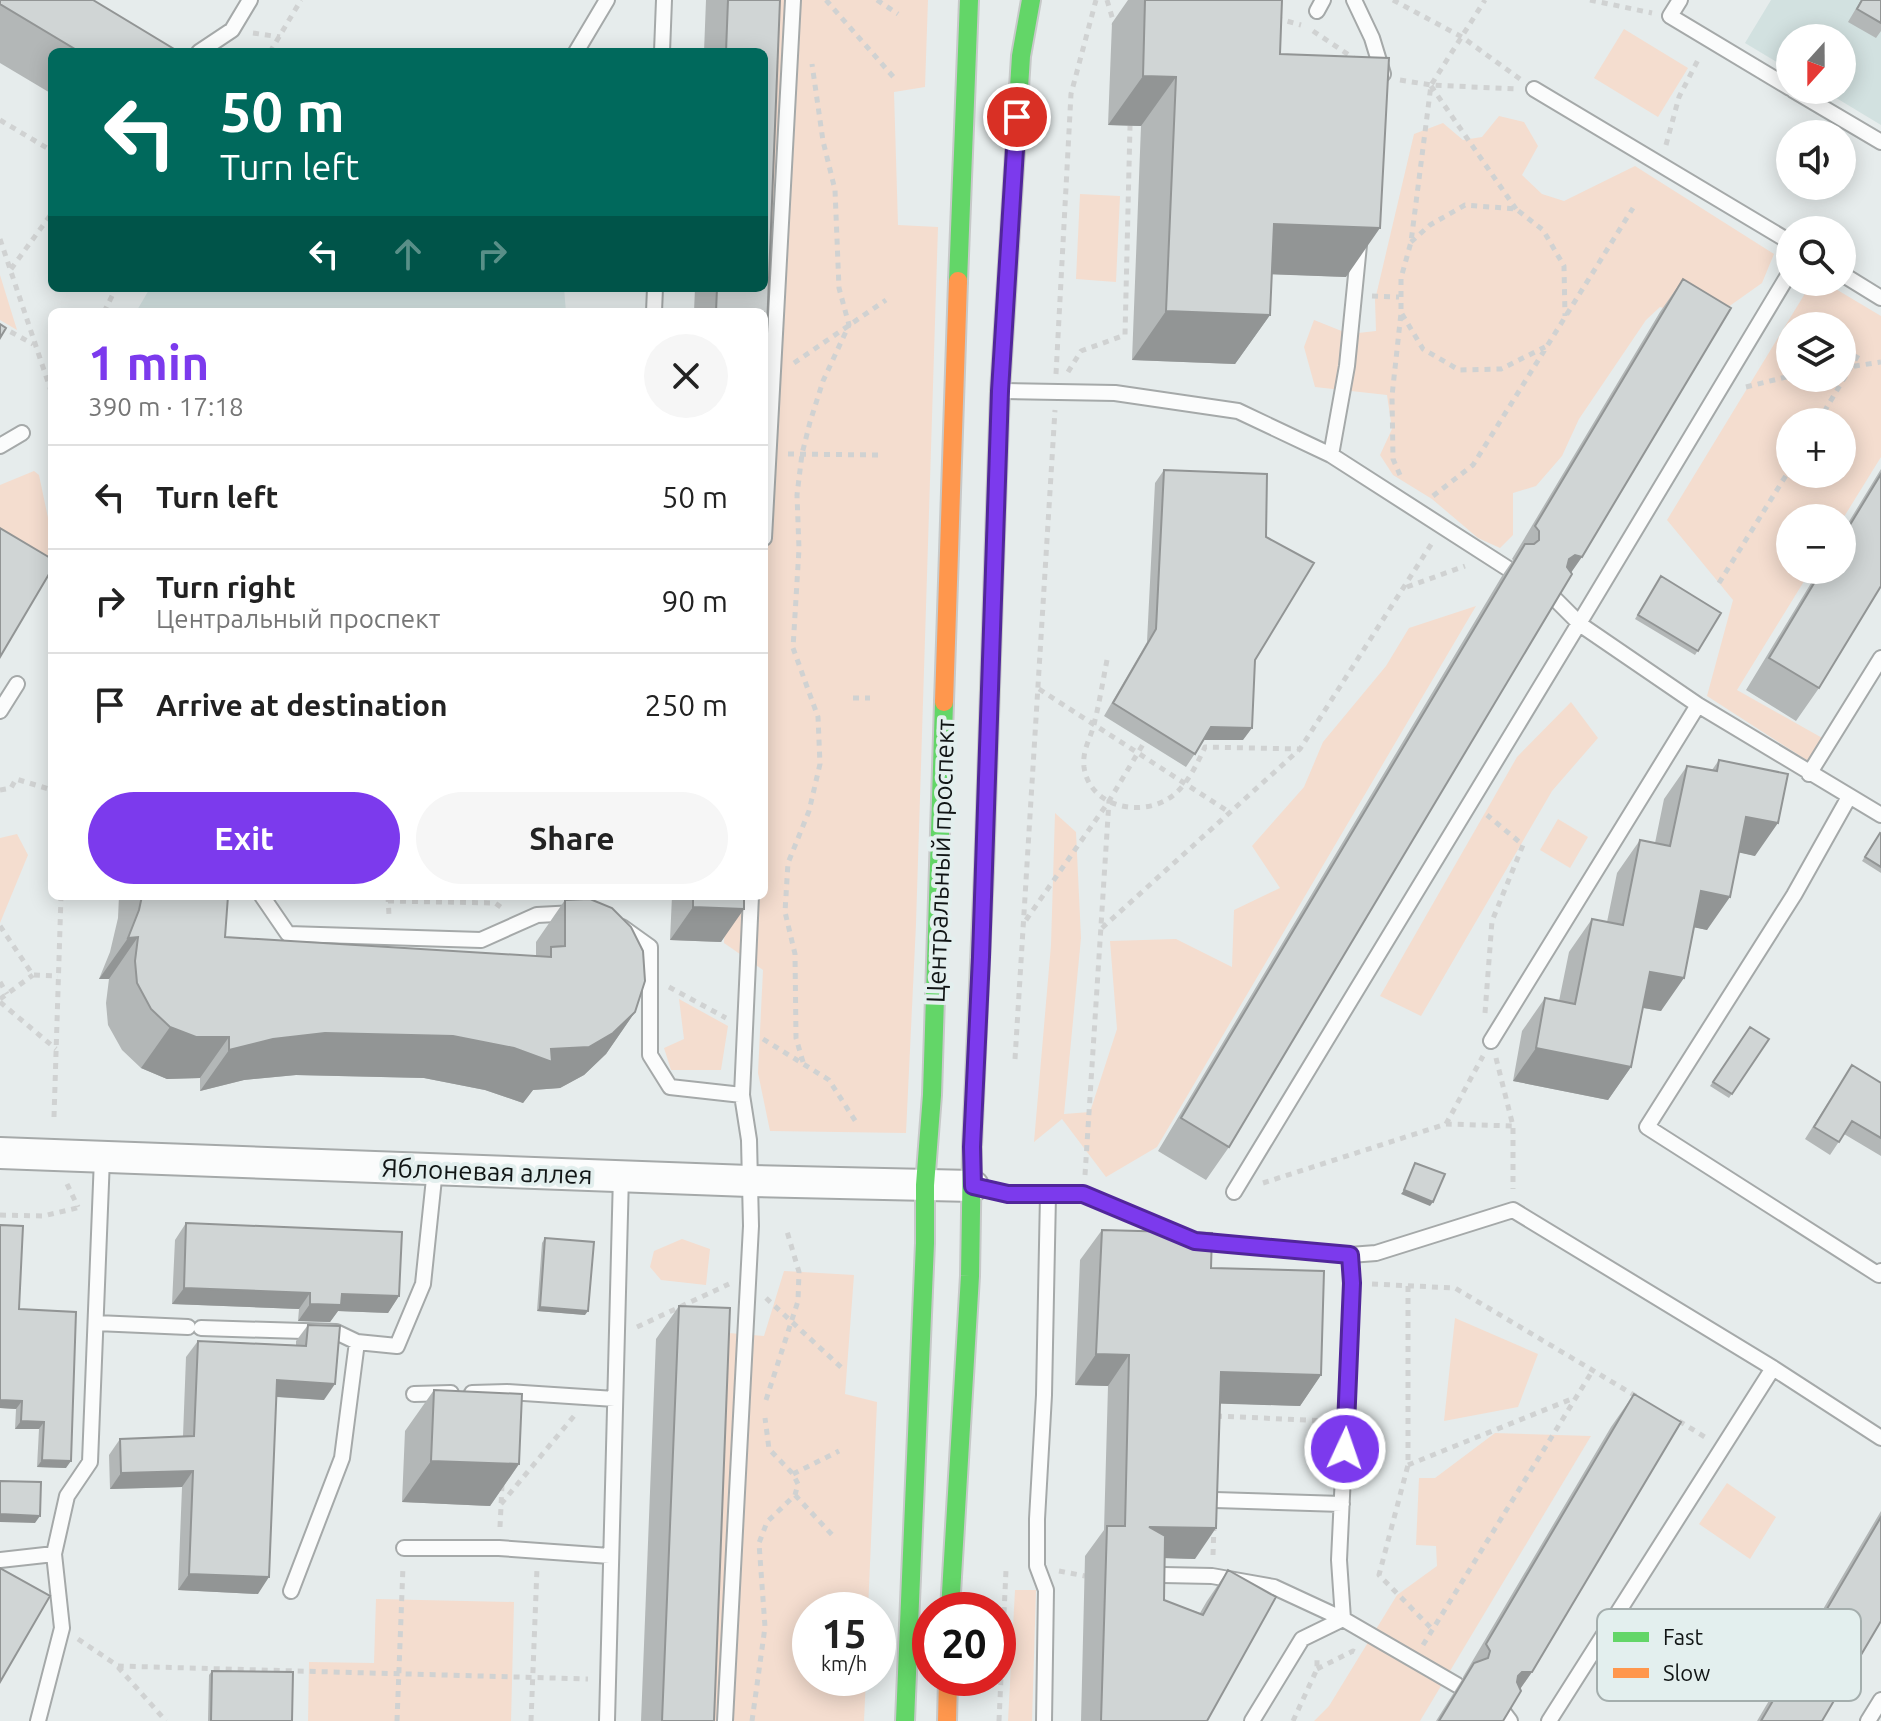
<!DOCTYPE html>
<html lang="en">
<head>
<meta charset="utf-8">
<style>
  body { margin:0; font-family:Ubuntu,sans-serif; background:#f6f6f6; color:#222; height:100vh; display:flex; flex-direction:column; font-size:30px; white-space:nowrap }
  * { box-sizing:border-box; margin:0 }
  p { font-size:26px; color:#767676 }
  .icon { flex:none; width:44px; height:44px; fill:none; stroke:currentColor; stroke-width:2; stroke-linecap:round; stroke-linejoin:round }
  .map { position:relative; flex:1; overflow:hidden }
  .drawer { position:absolute; left:48px; top:308px; width:720px; height:592px; display:flex; flex-direction:column; background:#fff; border-radius:12px; box-shadow:0 4px 20px #0003 }
  .drawer>* { flex:none }
  .top-card { position:absolute; left:48px; top:48px; width:720px; height:244px; border-radius:12px; box-shadow:0 4px 20px #0003; background:#00695c; color:#fff; overflow:hidden }
  .needle { width:52px; rotate:201deg }
  .buttons { position:absolute; left:1776px; top:24px; display:grid; gap:16px }
  .buttons a { display:grid; place-items:center; width:80px; height:80px; border-radius:50%; background:#fff; box-shadow:0 4px 20px #0003; font-size:40px }
  .speed { position:absolute; left:792px; top:1592px; display:flex; gap:16px; font-size:40px; font-weight:700; text-align:center }
  .speed>* { display:grid; place-content:center; width:104px; height:104px; border-radius:50%; background:#fff; box-shadow:0 4px 20px #0003; line-height:1 }
  .speed small { font-size:20px; font-weight:400 }
  .speed .limit { border:12px solid #d22; background:#fff; color:#111 }
  .pin { position:absolute; display:grid; place-items:center; width:68px; height:68px; color:#fff; margin:-34px; border:4px solid #fff; border-radius:50%; box-shadow:0 2px 8px #0007 }
  .me { position:absolute; width:88px; margin:-44px; rotate:3deg; stroke-linejoin:round; filter:drop-shadow(0 0 6px #0008) }
  .turn { display:flex; align-items:center; gap:28px; height:168px; padding:0 40px; font-size:36px }
  .turn .icon { width:104px; height:104px; stroke-width:2.5 }
  .turn b { display:block; font-size:56px; line-height:68px }
  .lanes { display:flex; align-items:center; height:76px; padding:0 40px; background:#0003; justify-content:center; gap:40px; direction:ltr }
  .lanes .off { opacity:.35 }
  .round { display:grid; place-items:center; flex:none; width:84px; height:84px; border-radius:42px; background:#f6f6f6 }
  .overview { display:flex; align-items:center; justify-content:space-between; height:136px; padding:0 40px }
  h1 { font-size:48px; font-weight:600; line-height:60px; color:#7c3aed }
  .action { display:flex; gap:16px; margin-top:auto; padding:16px 40px }
  .action a { flex:1; height:92px; border-radius:48px; background:#7c3aed; color:#fff; font-size:32px; font-weight:600; line-height:92px; text-align:center }
  .action a+a { background:#f6f6f6; color:#222 }
  ul { padding:0; list-style:none }
  li { display:flex; align-items:center; gap:24px; height:104px; padding:0 40px; border-top:2px solid #e0e0e0 }
  li div { flex:1 }
  li b { display:block; font-size:30px }
  li em { font-style:normal }
  .map>svg:first-child { display:block }
  .built { fill:#d2e1e0 }
  .green { fill:#f4ddcf; fill-rule:evenodd }
  .lines { fill:none; stroke-linecap:round; stroke-linejoin:round }
  .lane-casing { stroke:#a5a9a9; stroke-width:18 }
  .street-casing { stroke:#a5a9a9; stroke-width:34 }
  .fast-casing { stroke:#c7c9c9; stroke-width:22 }
  .slow-casing { stroke:#c7c9c9; stroke-width:22 }
  .path { stroke:#d0d2d2; stroke-width:5; stroke-dasharray:6 6; stroke-linecap:butt }
  .lane { stroke:#fbfcfc; stroke-width:14 }
  .street { stroke:#fbfcfc; stroke-width:30 }
  .fast { stroke:#63d668; stroke-width:18 }
  .slow { stroke:#ff974d; stroke-width:18 }
  .wall { fill:#b3b7b7 }
  .shaded-wall { fill:#929595 }
  .building { fill:#d0d5d5; stroke:#929595; stroke-width:2 }
  .route-casing { stroke:#51269a; stroke-width:20 }
  .route { stroke:#7c3aed; stroke-width:14 }
  .labels { text-anchor:middle; dominant-baseline:central; stroke-width:8; stroke-linejoin:round; paint-order:stroke }
  .street-label { font-size:26px; fill:#111515; stroke:#e3efee }
  .key { fill:#e3efee; stroke:#a4aead; stroke-width:2 }
  .key-label { font-size:22px; fill:#111515 }
</style>
</head>
<body>
<div class="map">
<svg width="1881" height="1721" viewBox="0 0 1881 1721">
  <rect width="100%" height="100%" fill="#e6ecec"/>
  <path class="built" d="M1771 0H1881V125L1823 90H1842V38H1790V70L1745 43Z
    M150 288H564L566 312H136Z"/>
  <path class="green" d="M761 0H928L925 87 894 92 898 225 938 227 916 924 906 1133 770 1131 758 1073 763 970 724 943 726 896H764V52Z
    M1624 29 1688 68 1658 117 1594 78Z
    M1499 116 1524 122 1538 146 1522 175 1542 194 1564 201 1635 166 1774 254 1762 283 1707 322 1660 307 1646 320 1579 419 1562 456 1536 486 1513 493V535L1500 548 1478 538 1432 499 1393 475 1380 455 1392 429 1387 395 1315 387 1304 347 1314 320 1349 334 1376 331 1375 300 1414 134 1443 123 1463 140 1482 137Z
    M1080 194 1120 196 1116 282 1076 279Z
    M0 275 17 330 0 320Z
    M1812 282H1824L1881 316V457L1842 520V518H1790V570H1811L1737 690 1824 739 1808 761 1707 696 1733 600 1667 520ZM1790 326H1842V378H1790ZM1790 422H1842V474H1790Z
    M34 471 39 475 52 537V557L38 568 0 544V485Z
    M1476 606 1157 1147 1106 1177 1062 1119 1034 1142 1051 945 1055 813 1076 832 1081 938 1064 1114 1090 1112 1117 1029 1110 941 1176 939 1232 967 1234 910 1280 888 1252 846 1304 787 1323 742 1386 666 1409 628Z
    M1571 702 1598 738 1552 791 1421 1016 1380 996 1517 757Z
    M1558 819 1588 837 1570 868 1540 850Z
    M17 834 28 855 0 923V838Z
    M679 999 728 1026 721 1070H671L664 1048 684 1039Z
    M682 1239 710 1249 706 1285 661 1280 650 1267 654 1251Z
    M784 1271 854 1275 845 1394 877 1402 868 1610H810V1678H866L864 1721H703L717 1332 764 1336Z
    M1455 1318 1538 1354 1518 1407 1444 1421Z
    M1495 1433 1591 1436 1420 1721H1314L1329 1706 1397 1595 1437 1566 1436 1546 1416 1545 1419 1478H1435Z
    M1727 1483 1776 1517 1750 1559 1699 1524Z
    M1015 1590H1036L1032 1721H1008Z
    M376 1599 514 1602 511 1721H308L309 1662 374 1663Z"/>
  <g class="lines">
    <defs>
      <path id="lane" d="M1354 0 1372 38 1383 74
        M1680 0 1670 16 1790 88
        M1317 11 1323 0
        M199 52 232 30 250 0
        M576 52 607 0
        M662 52 664 0
        M1534 89 1790 242
        M1793 90 1881 142
        M1842 274 1881 298
        M654 312 655 288
        M1004 391 1115 393 1238 411 1331 455 1507 568
        M0 446 22 433
        M1331 455 1347 366 1359 245
        M764 538 793 0
        M1554 598 1581 625 1698 705 1881 815
        M0 711 17 684
        M1809 774 1881 658
        M1849 797 1794 895 1647 1127 1879 1275 1881 1271
        M262 896 288 934 481 940 537 915 575 913
        M622 927 650 947V1055L670 1087 742 1095
        M1491 1041 1698 705
        M976 1186 1008 1194H1083L1195 1241 1350 1255 1376 1253 1513 1210 1773 1368 1881 1438
        M1234 1192C1419 886 1607 580 1790 272
        M96 1323 188 1327
        M201 1328 336 1332 357 1342 397 1346 423 1284 435 1169
        M472 1393 507 1392 615 1399
        M414 1394 451 1393
        M1215 1500 1342 1504
        M404 1548H499L610 1556
        M0 1560 54 1554
        M1163 1575 1212 1576 1274 1587 1343 1619 1457 1685
        M291 1591 342 1458 357 1342
        M1504 1713 1510 1721
        M38 1721 62 1628 54 1554 67 1496 90 1462 102 1158
        M607 1721 621 1175
        M725 1721 751 1226 749 1140 742 1095 751 896
        M1044 1721 1046 1590 1037 1566V1519L1044 1395 1048 1195
        M1252 1721 1302 1639 1343 1619 1339 1560 1352 1283 1350 1255
        M1549 1721 1773 1368
        M1868 1721 1881 1700"/>
      <path id="street" d="M0 1153 749 1181 973 1186"/>
      <path id="fast" d="M958 281 969 0
        M995 536 1000 391 1021 56 1031 0
        M950 1610 970 1276 972 1147 984 871
        M905 1721 925 1243V1185L932 1095 944 702"/>
      <path id="slow" d="M944 702 958 281
        M984 871 995 536
        M947 1721 948 1678"/>
    </defs>
    <use href="#lane" class="lane-casing"/>
    <use href="#street" class="street-casing"/>
    <use href="#fast" class="fast-casing"/>
    <use href="#slow" class="slow-casing"/>
    <path class="path" d="M826 0 896 80
      M877 0 898 14
      M1107 0 1115 27
      M1393 0 1462 37 1520 79
      M1590 0 1652 13
      M1276 18 1301 25
      M1313 31 1355 59
      M253 33 280 37
      M270 52 301 0
      M1400 80 1431 85 1517 89
      M1431 86 1516 209
      M0 120 52 151
      M1666 145 1679 97 1699 58
      M0 239 52 394
      M1411 242 1430 225 1465 205 1516 209 1543 230 1564 266 1565 316
      M11 269 52 213
      M1372 296 1399 297
      M104 312 116 288
      M1402 314 1423 349 1459 370 1501 369 1545 347
      M0 326 33 344
      M794 363 886 300
      M1842 368 1881 362
      M1068 372 1081 351 1125 335 1130 126 1126 122
      M1056 374 1071 94 1096 0
      M1746 387 1790 376
      M1818 422 1861 350
      M788 454 879 455
      M1400 475 1393 459 1392 396 1401 313V278L1411 242 1431 85 1485 0
      M1433 496 1473 465 1633 208
      M1719 583 1790 469
      M1407 587 1465 566
      M1107 660C1103 680 1100 700 1095 720 1092 737 1082 748 1084 767 1089 805 1136 817 1166 800 1185 790 1196 766 1205 747L1300 749
      M1039 689 1229 812
      M853 698H870
      M0 790 11 788 16 779 52 790
      M388 896 389 916
      M388 901 495 903 502 908
      M1026 920 1109 801 1145 741
      M0 926 33 975 58 976
      M1102 928 1300 749 1432 543
      M0 982 7 994
      M669 987 726 1018
      M0 999 33 975
      M0 1002 56 1049
      M1485 1013 1492 921 1523 845 1487 815
      M763 1039 829 1080 856 1122
      M1496 1058 1513 1126V1189
      M1015 1059 1055 410
      M803 1062 796 1038 795 954 785 912 788 863 809 811 820 764 818 717 793 648 799 549 797 495 802 454 810 422 823 381 849 325 839 288 835 190 823 141 812 64
      M54 1117 61 896
      M1446 1124 1483 1056
      M1085 1175 1109 801
      M1263 1183 1446 1124 1513 1126
      M67 1184 78 1207
      M0 1215 43 1216 81 1207
      M1372 1284 1455 1288 1639 1398
      M1408 1286V1465L1379 1575 1432 1629
      M766 1298 843 1369
      M637 1327 729 1284
      M766 1400 798 1301 799 1272 786 1228
      M1219 1419V1416L1326 1421
      M1679 1421 1708 1439
      M1408 1465 1574 1398
      M793 1474 839 1451
      M795 1495 835 1538
      M501 1504 574 1416
      M500 1527 502 1485
      M1213 1555 1214 1525
      M1059 1571 1085 1576
      M78 1639 118 1666 588 1679
      M1423 1645 1593 1370
      M118 1667 166 1721
      M1317 1669 1353 1651 1357 1653
      M397 1721 403 1566
      M531 1721 537 1568
      M752 1721 765 1627 759 1543 767 1522 795 1495 798 1484 793 1474 769 1449 765 1418
      M999 1721 1006 1570
      M1293 1721 1317 1669V1656"/>
    <use href="#lane" class="lane"/>
    <use href="#street" class="street"/>
    <use href="#fast" class="fast"/>
    <use href="#slow" class="slow"/>
  </g>
  <path class="wall" d="M0 0 179 52H52V94L0 63Z
    M706 0H780L764 312H694L695 288H764V52H704Z
    M1128 0H1282L1280 54 1346 277 1272 274 1270 315 1235 364 1132 360 1141 126 1108 125 1112 23Z
    M1861 0H1881V31L1876 38 1848 22Z
    M1683 279 1571 573 1229 1147 1206 1180 1158 1151 1502 576 1513 560 1512 559 1660 312Z
    M1881 469V586L1819 688 1796 721 1746 690 1819 570H1842V533Z
    M1164 470 1255 660 1243 740H1204L1186 767 1104 716 1147 642 1155 483Z
    M1661 576 1721 613 1695 655 1635 619Z
    M1719 760 1755 856 1739 852 1707 930 1694 927 1661 1011 1643 1008 1631 1067 1608 1100 1513 1081 1522 1031 1545 998 1559 1001 1569 952 1592 919 1607 922 1617 873 1640 840 1655 843 1664 799 1687 766 1712 770Z
    M1880 833 1881 834V873L1862 861Z
    M119 896H228L225 937 536 956V942L565 900 635 1012 606 1054 584 1075 560 1088 533 1090 523 1103 485 1090 424 1078 296 1075 244 1080 200 1091V1078L167 1079 141 1068 122 1050 108 1025 106 1003 109 979H99L110 952 118 918Z
    M672 896H744L721 942 670 940Z
    M1750 1027 1769 1039 1729 1098 1710 1086Z
    M1852 1065 1881 1083V1156L1844 1134 1830 1155 1805 1139Z
    M186 1223 399 1296 388 1313 338 1311 330 1322 298 1321 299 1309 172 1304 175 1240Z
    M0 1225 19 1309 66 1468 37 1467 39 1429H15L16 1409 0 1408Z
    M1102 1230 1211 1268 1321 1375 1300 1406 1220 1403 1195 1559 1165 1558 1164 1600 1200 1613 1207 1601 1228 1570 1207 1721H1081L1085 1556 1104 1530 1108 1386 1075 1385 1080 1260Z
    M545 1238 585 1315 537 1311 542 1243Z
    M679 1306 714 1721H641L656 1339Z
    M308 1325 324 1400 276 1397 258 1594 178 1590 182 1487 110 1489 109 1455 120 1439 183 1436 186 1357 198 1341 296 1345V1341Z
    M434 1390 519 1464 490 1506 402 1502 405 1431Z
    M1634 1394 1532 1672 1520 1689 1503 1721H1436L1463 1678V1677L1611 1427Z
    M1881 1511V1621L1822 1721H1757Z
    M212 1671 292 1721H208L209 1675Z"/>
  <path class="shaded-wall" d="M1143 76 1176 77 1141 126 1108 125Z
    M1274 224 1380 228 1346 277 1239 273Z
    M1166 311 1270 315 1235 364 1132 360Z
    M1575 555 1582 557 1559 590 1569 559Z
    M1211 727 1252 728 1243 740H1202Z
    M1746 817 1778 823 1755 856 1723 849Z
    M1701 891 1730 897 1707 930 1678 924Z
    M693 907 744 909 721 942 670 940Z
    M138 937 109 979H99L128 938Z
    M1650 972 1684 978 1661 1011 1627 1005Z
    M635 1012 606 1054 584 1075 560 1088 533 1090 523 1103 485 1090 424 1078 296 1075 244 1080 200 1091 229 1050 273 1039 325 1033 453 1036 551 1049Z
    M170 1027 229 1037 200 1078 167 1079 141 1068Z
    M1536 1048 1631 1067 1608 1100 1513 1081Z
    M1404 1190 1433 1202 1430 1206 1401 1194Z
    M184 1288 310 1293 299 1309 172 1304Z
    M342 1294 399 1296 388 1313 338 1311 330 1322 298 1321 310 1304Z
    M540 1307 588 1311 585 1315 537 1311Z
    M1096 1354 1129 1355 1108 1386 1075 1385Z
    M1221 1372 1321 1375 1300 1406 1199 1403Z
    M277 1380 335 1384 324 1400 265 1396Z
    M0 1400 22 1401 16 1409 0 1408Z
    M21 1421 44 1422 39 1429H15Z
    M42 1460 71 1461 66 1468 37 1467Z
    M431 1461 519 1464 490 1506 402 1502Z
    M193 1471 182 1487 110 1489 121 1473Z
    M0 1514 40 1516 35 1523 0 1522Z
    M1149 1527 1216 1528 1195 1559 1128 1557Z
    M189 1574 269 1577 258 1594 178 1590Z
    M1522 1672H1532L1509 1705 1495 1708Z"/>
  <path class="building" d="M0 0H93L179 52H80L0 4Z
    M728 0H780L764 404V312H716L717 288H764V52H726Z
    M1145 0H1282L1280 54 1389 58 1380 228 1274 224 1270 315 1166 311 1176 77 1143 76Z
    M1862 0H1881V23L1857 9Z
    M1683 279 1731 308 1582 557 1575 555 1569 559 1567 567 1572 574 1229 1147 1181 1118 1525 544H1534L1539 540V531L1535 526Z
    M0 324 6 328 0 338Z
    M1164 470 1267 474 1266 537 1314 563 1255 660 1252 728 1211 727 1195 754 1113 703 1156 629Z
    M1881 474V586L1819 688 1769 658 1822 570H1842V538Z
    M0 528 52 559V569L0 657Z
    M1661 576 1721 613 1698 651 1638 615Z
    M1719 760 1788 774 1778 823 1746 817 1730 897 1701 891 1684 978 1650 972 1631 1067 1536 1048 1545 998 1575 1004 1592 919 1623 925 1640 840 1670 846 1687 766 1717 771Z
    M1880 833 1881 834V867L1865 857Z
    M142 896H228L225 937 551 957V947L565 946V900L590 899 612 908 631 927 643 951 645 981 635 1012 613 1033 589 1047 551 1049 552 1062 514 1048 453 1036 325 1033 273 1039 229 1050V1037H196L170 1027 151 1009 137 983 135 961 138 937 128 938 139 910Z
    M693 896H744V909L693 907Z
    M1750 1027 1769 1039 1732 1094 1713 1082Z
    M1852 1065 1881 1083V1138L1852 1121 1839 1142 1814 1127Z
    M1415 1163 1445 1174 1433 1202 1404 1190Z
    M186 1223 402 1232 399 1296 342 1294 341 1305 310 1304V1293L184 1288Z
    M0 1225 23 1226 19 1309 76 1312 71 1461 42 1460 44 1422 21 1421 22 1401 0 1400Z
    M1102 1230 1212 1233 1211 1268 1324 1271 1321 1375 1221 1372 1216 1528 1149 1527 1165 1536 1164 1600 1203 1615 1228 1570 1276 1597 1207 1721H1101L1107 1526H1125L1129 1355 1096 1354Z
    M545 1238 594 1242 588 1311 540 1307Z
    M679 1306 730 1308 714 1721H662Z
    M308 1325 340 1326 335 1384 277 1380 269 1577 189 1574 193 1471 121 1473 120 1439 194 1436 198 1341 306 1346Z
    M434 1390 522 1394 519 1464 431 1461Z
    M1634 1394 1681 1422 1532 1672H1522L1518 1676 1517 1682 1521 1691 1503 1721H1439L1474 1663 1488 1658 1490 1651 1486 1644Z
    M0 1481 41 1482 40 1516 0 1514Z
    M1881 1517V1621L1822 1721H1761Z
    M0 1568 50 1596 0 1682Z
    M212 1671 293 1672 292 1721H211Z"/>
  <g class="lines">
    <defs>
      <path id="route" d="M1017 117 1000 391 981 957 972 1147 973 1186 1008 1194H1083L1195 1241 1350 1255 1352 1283 1345 1449"/>
    </defs>
    <use href="#route" class="route-casing"/>
    <use href="#route" class="route"/>
  </g>
  <g class="labels">
    <g class="street-label">
      <text transform="translate(940 861) rotate(-88)">Центральный проспект</text>
      <text transform="translate(487 1171) rotate(2)">Яблоневая аллея</text>
    </g>
  </g>
  <rect x="1597" y="1609" width="264" height="92" rx="12" class="key"/>
  <rect x="1613" y="1632" width="36" height="10" fill="#63d668"/>
  <rect x="1613" y="1668" width="36" height="10" fill="#ff974d"/>
  <g class="key-label">
    <text x="1663" y="1645">Fast</text>
    <text x="1663" y="1681">Slow</text>
  </g>
</svg>
<div class="buttons">
<a><svg class="needle" viewBox="-14 -14 28 28"><path d="M0-13l5 13h-10z" fill="#e53935"/><path d="M0 13l5-13h-10z" fill="#767676"/></svg></a>
<a><svg class="icon" aria-label="sound" viewBox="0 0 24 24"><path d="M4 9h4l5-4v14l-5-4H4zM17 9q2 3 0 6"/></svg></a>
<a><svg class="icon" aria-label="search" viewBox="0 0 24 24"><circle cx="10" cy="10" r="6"/><path d="M15 15l6 6"/></svg></a>
<a><svg class="icon" aria-label="layers" viewBox="0 0 24 24"><path d="M12 4l9 5-9 5-9-5zM3 14l9 5 9-5"/></svg></a>
<a>+</a>
<a>−</a>
</div>
<div class="speed"><div>15<small>km/h</small></div><div class="limit">20</div></div>
<div class="pin" style="left:1017px;top:117px;background:#d93025"><svg class="icon" aria-label="arrive" viewBox="0 0 24 24"><path d="M6 21V4h12l-3 4 3 4H6"/></svg></div>
<svg class="me" style="left:1345px;top:1449px" viewBox="-20 -20 40 40"><circle r="17" fill="#7c3aed" stroke="#fff" stroke-width="3"/><path d="M0-11L8 9 0 5-8 9z" fill="#fff"/></svg>
<div class="top-card">
<div class="turn"><svg class="icon" aria-label="left" viewBox="0 0 24 24"><path d="M17 20v-9H6M10 6l-5 5 5 5"/></svg><div><b>50 m</b>Turn left</div></div>
<div class="lanes"><svg class="icon" aria-label="left" viewBox="0 0 24 24"><path d="M17 20v-9H6M10 6l-5 5 5 5"/></svg><svg class="icon off" aria-label="ahead" viewBox="0 0 24 24"><path d="M12 20V5M6 11l6-6 6 6"/></svg><svg class="icon off" aria-label="right" viewBox="0 0 24 24"><path d="M7 20v-9h11M14 6l5 5-5 5"/></svg></div>
</div>
<section class="drawer">
<div class="overview"><div><h1>1 min</h1><p>390 m · 17:18</p></div><a class="round"><svg class="icon" aria-label="close" viewBox="0 0 24 24"><path d="M6 6l12 12M18 6L6 18"/></svg></a></div>
<ul>
<li><svg class="icon" aria-label="left" viewBox="0 0 24 24"><path d="M17 20v-9H6M10 6l-5 5 5 5"/></svg><div><b>Turn left</b></div><em>50 m</em></li>
<li><svg class="icon" aria-label="right" viewBox="0 0 24 24"><path d="M7 20v-9h11M14 6l5 5-5 5"/></svg><div><b>Turn right</b><p>Центральный проспект</p></div><em>90 m</em></li>
<li><svg class="icon" aria-label="arrive" viewBox="0 0 24 24"><path d="M6 21V4h12l-3 4 3 4H6"/></svg><div><b>Arrive at destination</b></div><em>250 m</em></li>
</ul>
<div class="action"><a>Exit</a><a>Share</a></div>
</section>
</div>
</body>
</html>
